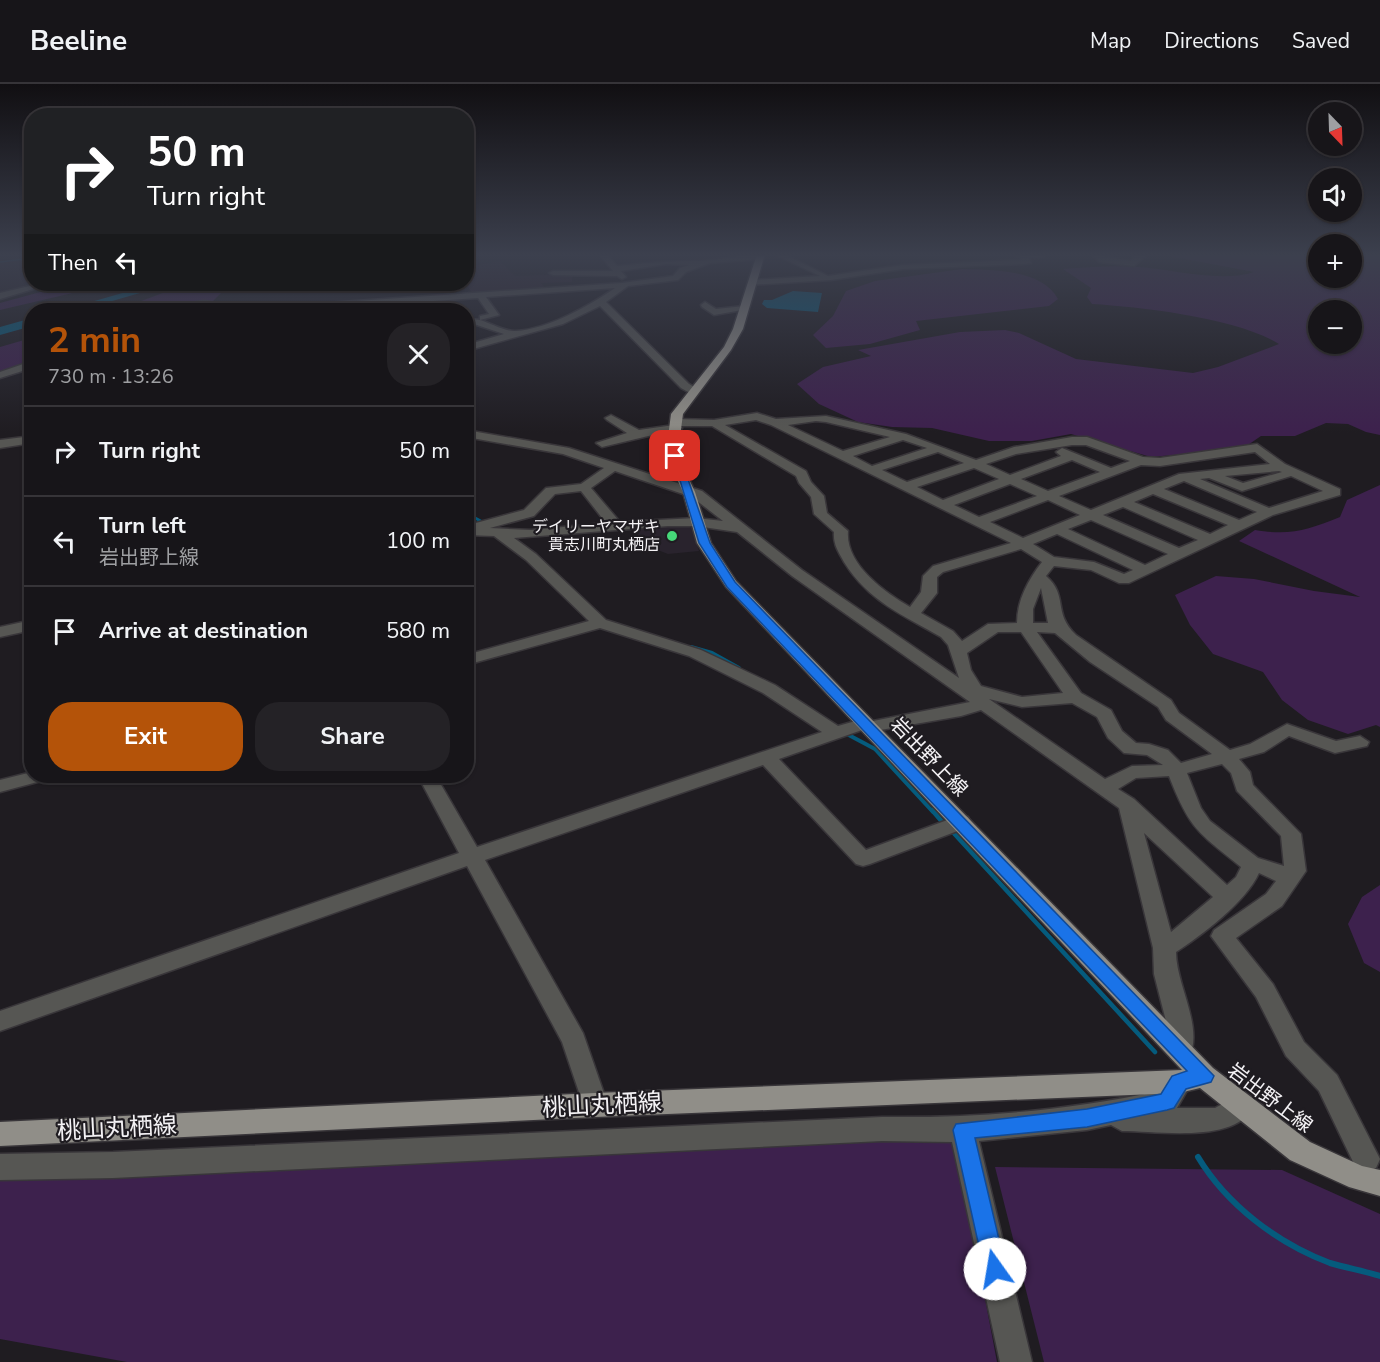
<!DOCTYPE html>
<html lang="en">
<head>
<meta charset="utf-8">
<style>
  body { margin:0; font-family:"Nunito Sans","Noto Sans JP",sans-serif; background:#242226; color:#f1f3f6; height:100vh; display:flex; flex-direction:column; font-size:22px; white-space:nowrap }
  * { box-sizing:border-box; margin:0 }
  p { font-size:20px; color:#9e9fa2 }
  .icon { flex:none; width:33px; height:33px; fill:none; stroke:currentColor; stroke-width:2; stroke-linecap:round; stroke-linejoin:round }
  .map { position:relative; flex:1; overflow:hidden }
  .panel { position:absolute; left:24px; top:219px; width:450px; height:480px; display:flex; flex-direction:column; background:#171519; border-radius:24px; box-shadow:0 2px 4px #0004,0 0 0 2px #363438 }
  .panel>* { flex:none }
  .top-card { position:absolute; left:24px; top:24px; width:450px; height:183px; border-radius:24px; box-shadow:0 2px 4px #0004,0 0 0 2px #363438; background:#202124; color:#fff; overflow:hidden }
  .needle { width:39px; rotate:157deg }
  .buttons { position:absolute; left:1308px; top:18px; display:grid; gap:12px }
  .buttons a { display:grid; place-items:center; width:54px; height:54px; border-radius:50%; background:#171519; box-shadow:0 2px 4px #0004,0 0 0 2px #363438; font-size:30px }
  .pin { position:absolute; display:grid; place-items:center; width:51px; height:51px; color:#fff; margin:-26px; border-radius:12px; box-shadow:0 3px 9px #0006 }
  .me { position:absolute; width:66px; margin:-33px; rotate:347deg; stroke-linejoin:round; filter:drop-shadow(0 0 4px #0008) }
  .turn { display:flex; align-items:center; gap:21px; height:126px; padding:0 24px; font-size:27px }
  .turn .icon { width:78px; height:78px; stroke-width:2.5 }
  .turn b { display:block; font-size:42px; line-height:51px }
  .then { display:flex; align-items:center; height:57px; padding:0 24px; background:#0003; gap:12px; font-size:22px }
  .round { display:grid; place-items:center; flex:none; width:63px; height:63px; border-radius:24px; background:#242226 }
  .headline { display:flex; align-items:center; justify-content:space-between; height:102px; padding:0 24px }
  h1 { font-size:36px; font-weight:700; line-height:45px; color:#b45309 }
  .primary-button { display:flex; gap:12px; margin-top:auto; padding:12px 24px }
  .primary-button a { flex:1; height:69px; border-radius:24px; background:#b45309; color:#fff; font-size:24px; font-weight:700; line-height:69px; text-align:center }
  .primary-button a+a { background:#242226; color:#f1f3f6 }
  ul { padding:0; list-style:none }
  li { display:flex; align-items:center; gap:18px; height:90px; padding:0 24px; border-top:2px solid #363438 }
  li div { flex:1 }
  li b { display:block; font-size:22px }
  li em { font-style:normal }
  header { display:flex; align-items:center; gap:36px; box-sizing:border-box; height:84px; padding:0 30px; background:#171519; border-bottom:2px solid #363438 }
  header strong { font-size:28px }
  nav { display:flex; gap:33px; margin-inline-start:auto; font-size:21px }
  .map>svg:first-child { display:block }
  .built { fill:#29232d }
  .education { fill:#2c202d }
  .green { fill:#3d214d; fill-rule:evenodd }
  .water { fill:#055b7d }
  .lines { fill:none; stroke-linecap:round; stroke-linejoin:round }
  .stream-far4 { stroke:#055b7d; stroke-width:1.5 }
  .stream-far3 { stroke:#055b7d; stroke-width:3 }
  .stream-far2 { stroke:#055b7d; stroke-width:4 }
  .stream-far1 { stroke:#055b7d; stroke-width:4.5 }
  .stream { stroke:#055b7d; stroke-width:6 }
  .river { fill:#055b7d; fill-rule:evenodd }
  .minor-casing { stroke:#39363a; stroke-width:3 }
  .major-casing { stroke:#39363a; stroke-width:3 }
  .minor { fill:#565653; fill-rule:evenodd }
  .major { fill:#908e88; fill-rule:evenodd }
  .route { fill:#1a73e8; stroke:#114b97; stroke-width:1.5 }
  .poi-dot { fill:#46d779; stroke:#1f1c21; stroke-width:2 }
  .labels { text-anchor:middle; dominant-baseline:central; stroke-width:4.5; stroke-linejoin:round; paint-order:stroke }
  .far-poi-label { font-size:16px; fill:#f4f2f5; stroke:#1f1c21; text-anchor:end }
  .street-label { font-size:20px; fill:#f4f2f5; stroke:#1f1c21 }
  .near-street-label { font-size:24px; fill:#f4f2f5; stroke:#1f1c21 }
</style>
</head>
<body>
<header>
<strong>Beeline</strong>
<nav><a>Map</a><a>Directions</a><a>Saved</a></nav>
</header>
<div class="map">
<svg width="1380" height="1278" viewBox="0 0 1380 1278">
  <rect width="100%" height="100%" fill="#1f1c21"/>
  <path class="built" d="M31 175 32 200H34L0 209V178Z
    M683 441 692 444 699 467 668 470 645 461 636 453 643 443Z"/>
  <path class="education" d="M500 177 515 192 573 190 572 198 541 199 547 206 474 212 468 203 467 183Z"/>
  <path class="green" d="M1159 170H1318V194H1352V170H1380V351L1366 348 1348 340 1326 339 1295 352H1261L1242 365 1151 373 1071 350 1032 357H989L932 344 892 343 858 338 819 320 797 300 823 283 871 272 858 266 960 248 1005 246 1019 249 1076 275 1193 289 1218 283 1279 260C1237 234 1142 223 1092 220L1087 213 1091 204 1063 185C1088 183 1113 181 1138 183 1172 185 1221 199 1254 188ZM1318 226H1352V260H1318Z
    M962 185C991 186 1042 185 1058 215L1049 222 916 237 920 246 870 260 826 264 813 251 833 232 846 207 875 197Z
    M70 200H111L0 226V219Z
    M187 200H242L229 201 212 218 179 220 174 226H117Z
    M31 254V279L0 289V263Z
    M1380 401V643L1376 641 1348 650 1308 636 1282 616 1263 588 1213 570 1190 541 1175 511 1216 492 1254 495 1314 507 1360 513 1239 457 1255 446C1291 452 1307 446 1340 433L1347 416Z
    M1380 801V888L1364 879 1348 840 1362 813Z
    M951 1035 997 1278H127L0 1255V1074Z
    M995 1083 1282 1086 1380 1130V1278H1044Z"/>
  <path class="water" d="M793 207 822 209 818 228 767 224 762 220 764 216H772Z"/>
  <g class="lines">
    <path class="stream-far4" d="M0 178 32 174"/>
    <path class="stream-far3" d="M466 429 497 446"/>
    <path class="stream-far2" d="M691 563 712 569 739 584
      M845 649 875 665 933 728"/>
    <path class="stream-far1" d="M932 726 944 740
      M950 745 1155 968"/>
    <path class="stream" d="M1198 1073C1227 1121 1277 1159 1330 1179 1347 1184 1364 1187 1380 1192"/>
    <path class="river" d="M154 200H171L81 226H63Z
      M32 234V242L0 251V243Z"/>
    <defs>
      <path id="minor" d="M599 170H607L617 182C645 179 670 177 698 177 719 177 742 169 764 171L761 175 710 179 686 188 678 196 628 202 606 218 689 300 698 305V309H690L681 304 600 222 563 240 466 267V261L504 250 471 239V235L480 236V232L489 230 478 214 299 226H264L268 223 622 199 673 192 680 184 689 181 666 180 621 187 626 193 622 195 617 192 553 191 549 189 553 187H613ZM615 204C589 222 548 245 516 247 506 248 490 239 480 236L499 231 486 213Z
        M774 170H784L828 192 903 181 1020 176 1021 173 1012 170H1049L1038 174H1029L1031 179 1023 180 903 185 831 196 749 201 752 196 820 192Z
        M1092 170 1131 177 1135 170H1148L1134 182 1099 178Z
        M38 200H50L0 215V209Z
        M204 217 231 221 244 226 204 223 164 226 177 221Z
        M705 218 716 225 744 222 748 225 714 231 702 223 701 221Z
        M32 277V284L0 294V288Z
        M30 290H32V311L27 308 25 293Z
        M757 329 776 335 826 332 906 350 976 376 1014 363 1072 353H1087L1143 373 1160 374 1257 360 1285 380 1340 405V411L1273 431 1129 499H1119L1091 486 1054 482 1046 492C1069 512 1052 528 1076 551L1171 616 1179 629 1230 666 1250 660 1287 640 1336 657 1360 652 1369 658 1367 662 1335 669 1289 652 1264 668 1239 675 1250 688 1253 701 1301 750 1306 787 1282 822 1236 854 1273 900 1304 958 1337 991 1380 1075 1376 1084 1366 1088 1356 1084 1319 1007 1286 972 1256 913 1211 852 1214 846 1266 810 1276 797 1259 789C1246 818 1202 851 1176 868 1176 901 1204 943 1189 974L1180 978 1171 974 1167 967V941L1154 890 1153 864 1119 724 981 626 961 632 869 648 862 646 779 675 866 766 961 731 968 733 971 738 968 743 870 780 863 782 856 780 763 681 485 776 583 949 608 1021 604 1029 595 1033 586 1029 562 958 467 782 0 947V927L459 769 418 692H436L477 763 822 648 763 609 689 572 600 544 466 581V571L589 537 526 476 494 452 466 451V443H475L476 439 524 426 546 404 581 400 604 384 563 370 466 353V346L569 364 702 407 802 486 959 594 948 561 941 553C903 531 868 517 844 478 838 467 833 460 834 448L814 430 811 413 799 399 796 392 712 342H680L682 344 602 363 596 359 627 349 607 336 605 334 611 331 639 346 674 341 671 338 677 335 714 336ZM756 336 771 341 1011 459 933 482 923 492 921 508 910 523C884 508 845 480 848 447L827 429 824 412 811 398 806 387 725 341ZM816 337 826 338 890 353 843 367 788 341ZM903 356 927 364 872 382 853 372ZM1072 361H1086L1130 377 1111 384 1062 364 1056 368 1061 372 1010 391 986 380 1016 370ZM938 368 964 379 907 398 882 386ZM1255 368 1270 380 1179 390 1091 426 1059 412 1141 381 1160 382ZM1072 376 1100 388 1048 407 1021 395ZM974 384 999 395 943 416 917 403ZM615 387 692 413 723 437 696 434 620 438 591 404ZM1279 387 1282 388 1243 399 1225 392ZM1291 392 1323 407 1269 424 1200 395 1209 394 1242 407ZM1184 397 1257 428 1239 436 1164 405ZM1010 400 1037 412 979 433 954 421ZM581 407 606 439 531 446 490 444 534 432 555 410ZM1153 410 1228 441 1210 450 1134 418ZM1048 416 1080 431 1023 454 990 438ZM1123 423 1198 456 1179 464 1103 431ZM1091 436 1168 470 1145 481 1068 445ZM668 442H696L737 448 792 492 970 618 873 637 866 634 838 642 775 601 701 566 606 536 536 470 514 454ZM1057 450 1133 486 1124 490 1094 478 1054 473 1033 460ZM1021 465 1042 478C1028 496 1017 516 1017 539L988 540 962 557 953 547 921 529 937 509V493L943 488ZM1041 504 1048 539H1033V525ZM998 548H1021L1063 609 1022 613 981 602 971 586 967 569ZM1037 548 1055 549 1090 578 1158 623 1166 636 1212 670 1181 679 1168 666 1149 660 1136 659 1122 647 1111 626 1081 609ZM989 615 1022 623 1072 619 1097 633 1108 654 1124 669 1147 671 1163 681 1132 682 1105 695ZM1222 680 1231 689 1237 707 1281 752 1284 782 1258 774 1210 737 1201 724 1187 689ZM1169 692C1190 746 1198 748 1241 783L1236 793 1227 801 1134 715 1118 705 1136 694ZM1144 749 1213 813 1171 848Z
        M32 352V359L0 364V356Z
        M32 536V546L0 553V543Z
        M32 688V692H48L45 696 0 708V696Z
        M1179 987 1188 990 1192 998 1177 1024H1215L1241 1010 1250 1014 1254 1022C1236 1060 1158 1047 1122 1047L1111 1041 1087 1046 979 1057 1032 1278H1000L952 1058 882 1057 113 1094 0 1096V1070L113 1068 882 1033C978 1034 1065 1027 1159 1007L1170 990Z"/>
      <path id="major" d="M757 170H765L743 245 731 266 683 330 680 353 683 382 695 408 711 459 736 497 1213 984 1310 1058 1362 1082 1380 1086V1112L1349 1103 1290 1076 1200 1004 1179 1009 595 1033 0 1062V1038L595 1009 1182 986 726 503 697 459 683 408 671 382 668 353 671 330 724 263 733 245Z"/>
    </defs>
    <use href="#minor" class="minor-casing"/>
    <use href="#major" class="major-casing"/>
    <use href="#minor" class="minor"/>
    <use href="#major" class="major"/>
  </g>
  <linearGradient id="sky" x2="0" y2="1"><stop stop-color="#110f12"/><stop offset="0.49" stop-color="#3c404e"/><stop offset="1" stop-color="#3c404e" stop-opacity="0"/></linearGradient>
  <rect width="1380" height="349" fill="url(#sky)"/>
  <path class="route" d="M672 370 680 372 710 459 735 498 1214 992 1211 998 1186 1005 1174 1024 1167 1026 1087 1043 975 1054 1006 1185 1003 1193 995 1197 987 1193 984 1185 953 1046 956 1040 1087 1025 1161 1010 1172 992 1187 987 727 503 699 459Z"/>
  <circle class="poi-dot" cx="672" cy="452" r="6"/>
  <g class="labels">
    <g class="far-poi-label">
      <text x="660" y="443">デイリーヤマザキ<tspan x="660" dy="18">貴志川町丸栖店</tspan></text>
    </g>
    <g class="street-label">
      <text transform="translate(929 673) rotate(46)">岩出野上線</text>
      <text transform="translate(1270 1014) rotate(37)">岩出野上線</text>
    </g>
    <g class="near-street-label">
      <text transform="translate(602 1021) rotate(-3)">桃山丸栖線</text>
      <text transform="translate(117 1044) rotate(-3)">桃山丸栖線</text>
    </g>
  </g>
</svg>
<div class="buttons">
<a><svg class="needle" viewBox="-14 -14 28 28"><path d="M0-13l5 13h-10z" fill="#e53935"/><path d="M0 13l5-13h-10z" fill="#9e9fa2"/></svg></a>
<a><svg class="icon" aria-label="sound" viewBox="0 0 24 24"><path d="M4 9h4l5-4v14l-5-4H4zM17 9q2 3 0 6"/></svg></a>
<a>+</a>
<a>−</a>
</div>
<div class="pin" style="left:675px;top:372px;background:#d93025"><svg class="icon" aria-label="arrive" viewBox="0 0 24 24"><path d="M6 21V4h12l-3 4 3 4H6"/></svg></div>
<svg class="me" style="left:995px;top:1185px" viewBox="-20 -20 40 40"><circle r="19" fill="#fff"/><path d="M0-13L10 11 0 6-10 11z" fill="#1a73e8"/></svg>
<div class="top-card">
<div class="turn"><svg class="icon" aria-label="right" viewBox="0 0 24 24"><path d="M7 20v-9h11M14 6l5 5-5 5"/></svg><div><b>50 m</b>Turn right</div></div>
<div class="then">Then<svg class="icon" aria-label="left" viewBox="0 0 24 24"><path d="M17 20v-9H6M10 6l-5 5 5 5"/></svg></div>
</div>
<section class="panel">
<div class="headline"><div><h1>2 min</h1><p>730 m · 13:26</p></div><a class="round"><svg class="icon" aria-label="close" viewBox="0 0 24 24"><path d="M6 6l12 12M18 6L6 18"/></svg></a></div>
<ul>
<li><svg class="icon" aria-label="right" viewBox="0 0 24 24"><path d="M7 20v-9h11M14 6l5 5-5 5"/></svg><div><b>Turn right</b></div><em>50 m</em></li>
<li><svg class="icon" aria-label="left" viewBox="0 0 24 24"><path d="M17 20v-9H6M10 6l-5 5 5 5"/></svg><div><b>Turn left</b><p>岩出野上線</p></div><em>100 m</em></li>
<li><svg class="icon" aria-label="arrive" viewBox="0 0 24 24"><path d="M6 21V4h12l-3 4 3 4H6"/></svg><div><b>Arrive at destination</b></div><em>580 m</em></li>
</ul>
<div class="primary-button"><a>Exit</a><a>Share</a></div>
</section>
</div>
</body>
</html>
